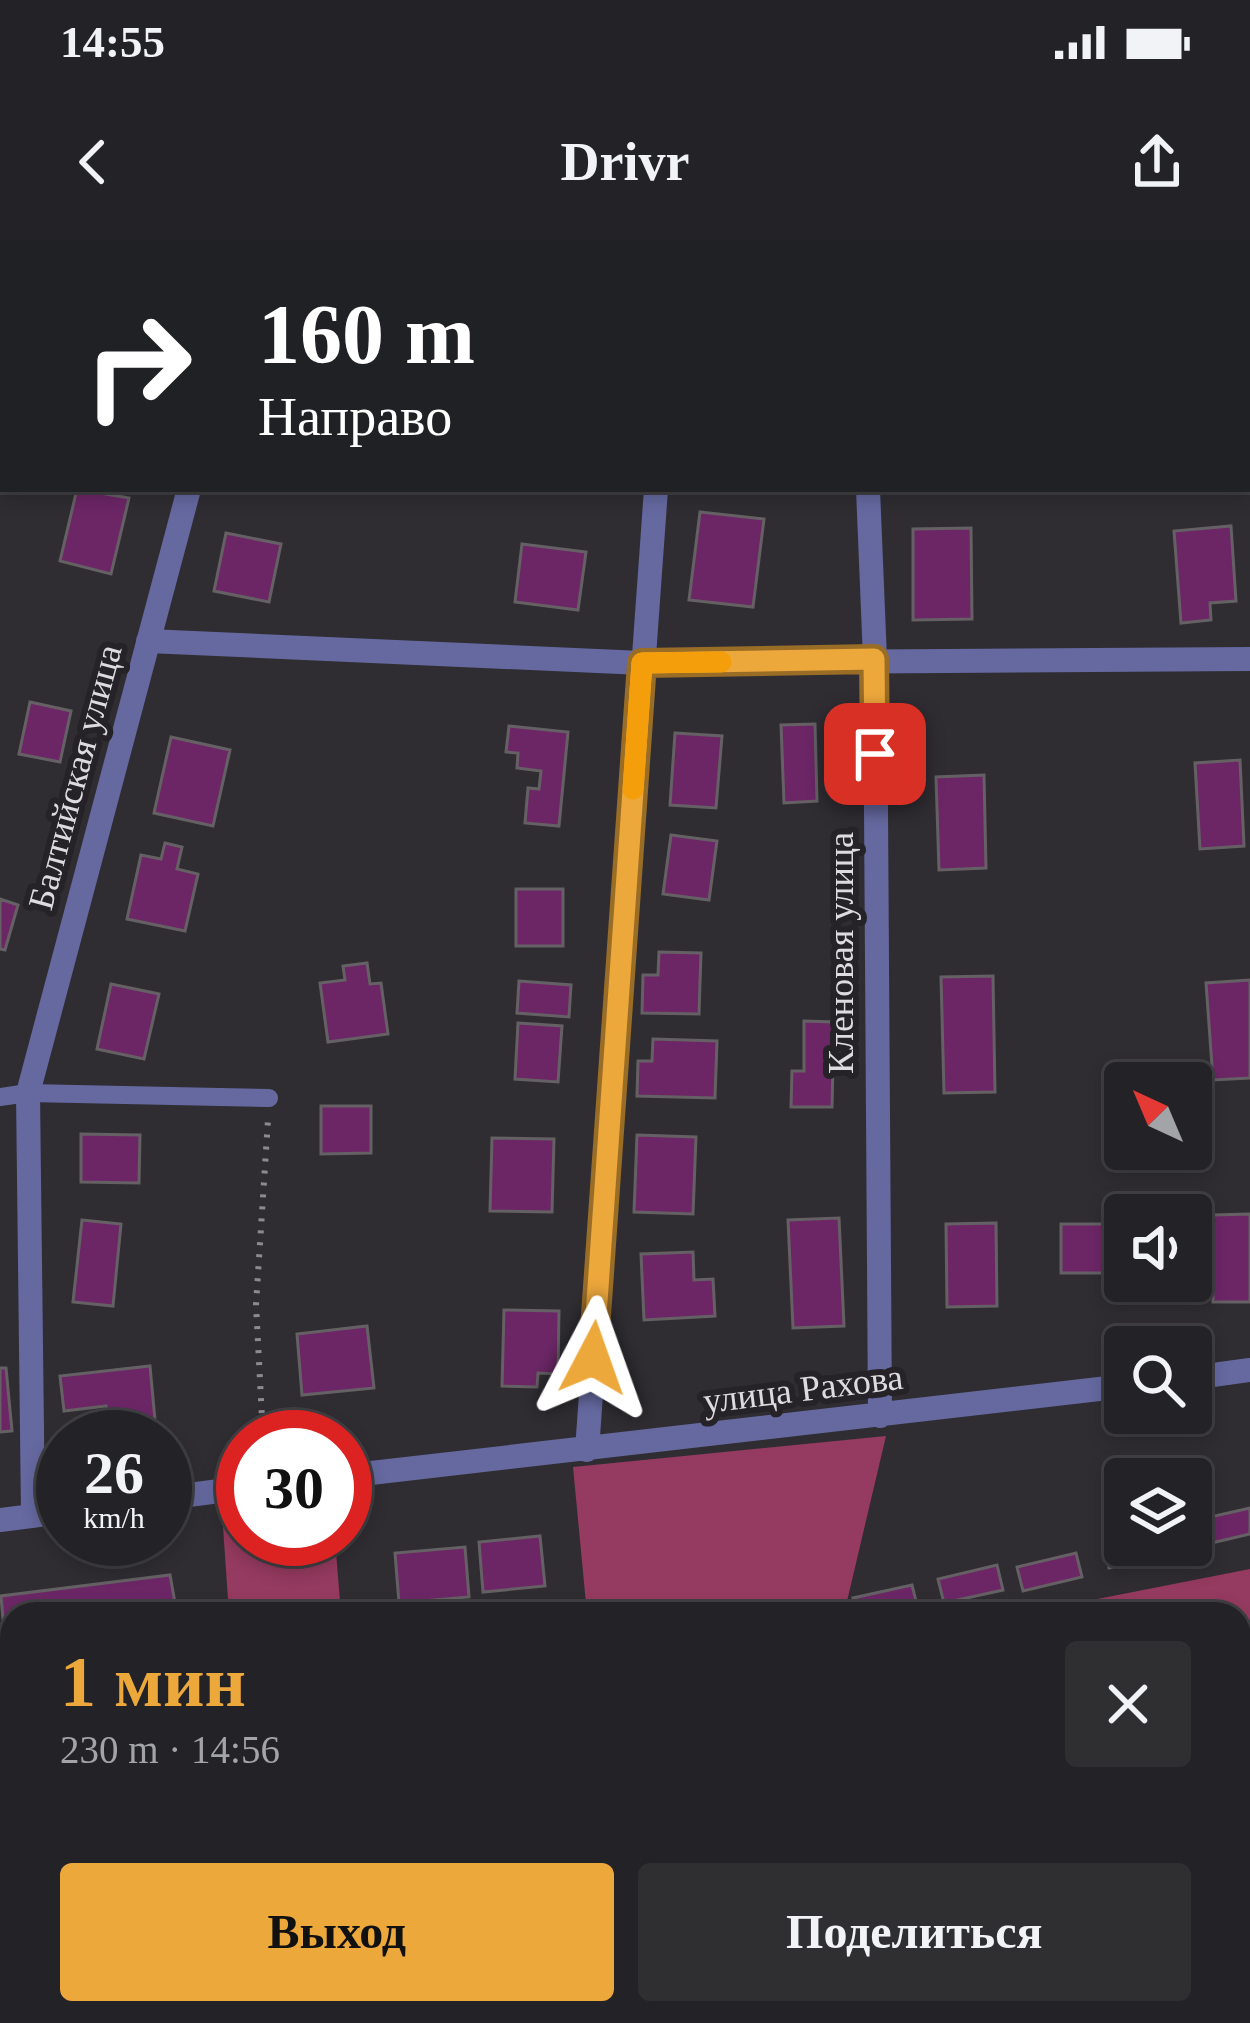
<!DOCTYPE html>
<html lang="ru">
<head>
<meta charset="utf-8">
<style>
  body { margin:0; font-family:Georgia,serif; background:#2f2f32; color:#f1f3f6; height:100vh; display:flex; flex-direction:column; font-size:45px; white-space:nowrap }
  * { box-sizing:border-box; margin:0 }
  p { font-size:39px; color:#a3a4a7 }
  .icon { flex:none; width:66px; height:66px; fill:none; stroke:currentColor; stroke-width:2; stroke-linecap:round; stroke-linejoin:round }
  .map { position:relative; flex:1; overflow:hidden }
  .details { position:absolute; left:0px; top:1362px; width:1251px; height:423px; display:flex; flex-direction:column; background:#232226; border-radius:36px 36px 0 0; box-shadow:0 6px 18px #0003,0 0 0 3px #403f43 }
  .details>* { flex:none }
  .top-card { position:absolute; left:0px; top:0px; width:1251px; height:252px; box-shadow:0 6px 18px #0003,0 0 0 3px #403f43; background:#202124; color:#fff; overflow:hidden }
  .needle { width:78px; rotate:316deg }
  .tools { position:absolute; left:1104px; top:822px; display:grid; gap:24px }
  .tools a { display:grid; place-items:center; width:108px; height:108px; border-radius:12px; background:#232226; box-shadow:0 6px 18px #0003,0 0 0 3px #403f43; font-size:60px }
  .speed { position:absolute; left:36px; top:1170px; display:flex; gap:24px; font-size:60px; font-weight:700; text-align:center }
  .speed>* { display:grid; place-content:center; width:156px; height:156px; border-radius:50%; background:#232226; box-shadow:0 6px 18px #0003,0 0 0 3px #403f43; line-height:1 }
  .speed small { font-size:30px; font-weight:400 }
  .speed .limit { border:18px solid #d22; background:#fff; color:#111 }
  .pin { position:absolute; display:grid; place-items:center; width:102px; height:102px; color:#fff; margin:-51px; border-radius:24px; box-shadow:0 6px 18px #0006 }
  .me { position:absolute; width:132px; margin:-66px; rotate:4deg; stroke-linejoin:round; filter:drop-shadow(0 0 9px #0008) }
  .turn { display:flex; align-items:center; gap:42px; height:252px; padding:0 60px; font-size:54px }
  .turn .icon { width:156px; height:156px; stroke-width:2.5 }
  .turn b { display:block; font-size:84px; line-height:102px }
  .round { display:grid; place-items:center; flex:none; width:126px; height:126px; border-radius:12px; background:#2f2f32 }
  .head { display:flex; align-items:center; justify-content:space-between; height:204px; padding:0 60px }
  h1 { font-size:72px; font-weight:600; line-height:90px; color:#eda83c }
  .primary-button { display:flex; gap:24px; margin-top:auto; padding:24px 60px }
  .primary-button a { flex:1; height:138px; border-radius:12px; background:#eda83c; color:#111; font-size:48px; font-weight:600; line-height:138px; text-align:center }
  .primary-button a+a { background:#2f2f32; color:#f1f3f6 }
  .status { display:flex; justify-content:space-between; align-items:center; height:84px; padding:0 60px; background:#232226; direction:ltr }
  .status svg { height:33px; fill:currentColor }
  header { display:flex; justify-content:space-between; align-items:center; height:156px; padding:0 60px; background:#232226; font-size:54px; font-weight:600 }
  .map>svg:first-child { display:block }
  .forest { fill:#953a60 }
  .water { fill:#2a68af }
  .building { fill:#6c2666; stroke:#656064; stroke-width:3 }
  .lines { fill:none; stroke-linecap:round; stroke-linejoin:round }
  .path { stroke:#8d8b8f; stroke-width:6; stroke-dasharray:3 9; stroke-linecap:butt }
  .service { stroke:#6569a0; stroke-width:18 }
  .minor { stroke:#6569a0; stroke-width:24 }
  .route-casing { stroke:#9a6d27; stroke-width:30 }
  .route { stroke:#eda83c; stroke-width:21 }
  .slow { stroke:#f59e0b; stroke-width:21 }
  .labels { text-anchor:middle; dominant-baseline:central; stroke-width:12; stroke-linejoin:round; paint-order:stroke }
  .street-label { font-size:36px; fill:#dddbdf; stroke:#252328 }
</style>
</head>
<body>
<div class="status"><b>14:55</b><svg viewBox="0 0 49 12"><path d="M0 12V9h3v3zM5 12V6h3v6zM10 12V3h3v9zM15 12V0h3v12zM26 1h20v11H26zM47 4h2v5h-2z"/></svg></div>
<header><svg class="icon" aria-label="back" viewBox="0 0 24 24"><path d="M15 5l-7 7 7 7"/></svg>Drivr<svg class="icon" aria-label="share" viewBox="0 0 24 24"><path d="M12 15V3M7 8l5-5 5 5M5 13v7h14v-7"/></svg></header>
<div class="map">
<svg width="1250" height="1783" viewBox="0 0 1250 1783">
  <rect width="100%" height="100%" fill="#2f2d32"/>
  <path class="forest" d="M886 1196 844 1374H587L573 1227Z
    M243 1269V1299H335L341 1374H229L222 1272Z
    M1250 1329V1547L1239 1544V1374H1021Z
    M12 1617V1773H131L118 1783H0V1619Z
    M742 1773H1181L1222 1783H719Z"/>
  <path class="water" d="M454 1773H742L719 1783H437Z"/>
  <path class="building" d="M77 249 129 258 111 334 60 321Z
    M700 272 764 279 753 367 689 360Z
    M1231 286 1236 361 1210 363 1211 380 1181 383 1174 291Z
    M971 288 972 379 913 380V289Z
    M226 293 281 304 269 362 214 351Z
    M522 304 586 312 578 370 515 362Z
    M30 462 71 471 60 522 19 514Z
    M815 484 817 561 784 563 781 485Z
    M509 486 568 492 559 586 525 583 528 548 539 549 541 531 517 528 518 513 506 512Z
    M675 493 722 496 716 568 670 565Z
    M171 497 230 510 213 586 154 573Z
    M1240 520 1244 606 1200 609 1195 523Z
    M984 535 986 628 939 630 936 537Z
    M671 595 717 601 709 660 663 654Z
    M165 603 182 607 177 629 198 634 185 691 127 679 141 615 161 619Z
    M516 649H563V706H516Z
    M0 659 18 665 5 710 0 709Z
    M659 712 701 713 699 774 642 773 643 735H658Z
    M367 723 370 744 381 743 388 794 328 802 320 743 345 740 343 726Z
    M993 736 995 852 944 853 941 737Z
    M1250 740V838L1213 840 1206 743Z
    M519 741 571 745 569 777 517 773Z
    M111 744 159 754 144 819 97 809Z
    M804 781 834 782 832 867H791L792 831H804Z
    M518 783 562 786 558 842 515 839Z
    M653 799 717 801 715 858 637 856 638 821H652Z
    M321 866H371V913L321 914Z
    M81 894 140 895 139 943 81 942Z
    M637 895 696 897 693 974 634 972Z
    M492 898 554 899 552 972 490 971Z
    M1250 974V1062H1213V975Z
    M839 978 844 1086 793 1088 788 980Z
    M82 980 121 984 113 1066 73 1062Z
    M996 983 997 1066 947 1067 946 984Z
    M1061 984H1125V1033H1061Z
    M693 1012 694 1040 713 1039 715 1076 644 1080 641 1014Z
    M504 1070 559 1071 558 1134 538 1133 537 1147 502 1146Z
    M367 1086 374 1148 302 1155 297 1094Z
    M150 1126 155 1180 108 1185 106 1166 64 1171 60 1136Z
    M0 1128H6L12 1191 0 1192Z
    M1250 1268V1294L1199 1306 1193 1281Z
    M540 1296 545 1346 483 1352 479 1302Z
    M1125 1298V1305H1166L1168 1314 1109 1328 1104 1303Z
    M465 1307 469 1357 399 1363 395 1313Z
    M1076 1313 1082 1337 1023 1351 1017 1327Z
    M997 1325 1003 1350 944 1363 938 1339Z
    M170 1335 177 1374H12V1414L6 1415 1 1356Z
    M912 1345 918 1369 896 1374H857L853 1358Z"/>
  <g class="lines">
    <path class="path" d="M263 1197 256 1065 268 880
      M1239 1569H1250
      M118 1783 133 1773"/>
    <path class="service" d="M0 50H3
      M0 857 28 853 269 858"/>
    <path class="minor" d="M859 0 860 3
      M256 3 257 0
      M677 3V0
      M868 249 875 419 880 1176
      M148 401 642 423 1250 419
      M1191 1138 1250 1130
      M587 1210 656 249
      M345 1236 1125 1146
      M165 1258 243 1248
      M33 1276 28 853 189 249
      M0 1280 63 1272"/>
  </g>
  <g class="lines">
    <defs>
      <path id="route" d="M593 1118 642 423 874 419 875 514"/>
    </defs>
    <use href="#route" class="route-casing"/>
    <use href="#route" class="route"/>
    <path class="slow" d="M633 549 642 423 721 422"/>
  </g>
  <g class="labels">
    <g class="street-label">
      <text transform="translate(75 537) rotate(-75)">Балтийская улица</text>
      <text transform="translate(841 713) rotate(-90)">Кленовая улица</text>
      <text transform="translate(803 1149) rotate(-7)">улица Рахова</text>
    </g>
  </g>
</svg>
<div class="tools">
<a><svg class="needle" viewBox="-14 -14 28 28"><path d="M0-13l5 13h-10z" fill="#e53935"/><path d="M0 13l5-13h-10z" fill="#a3a4a7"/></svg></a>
<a><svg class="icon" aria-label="sound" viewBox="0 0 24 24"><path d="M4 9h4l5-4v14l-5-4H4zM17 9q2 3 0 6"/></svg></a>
<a><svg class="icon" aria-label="search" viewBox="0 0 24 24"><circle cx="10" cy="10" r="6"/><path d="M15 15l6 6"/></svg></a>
<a><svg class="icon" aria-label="layers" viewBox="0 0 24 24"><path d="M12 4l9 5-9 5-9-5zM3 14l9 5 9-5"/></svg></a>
</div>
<div class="speed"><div>26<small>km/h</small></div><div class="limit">30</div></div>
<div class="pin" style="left:875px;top:514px;background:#d93025"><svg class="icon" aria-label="arrive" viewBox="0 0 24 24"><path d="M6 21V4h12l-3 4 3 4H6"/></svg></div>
<svg class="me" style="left:593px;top:1118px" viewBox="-20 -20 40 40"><path d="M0-17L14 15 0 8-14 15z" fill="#eda83c" stroke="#fff" stroke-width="4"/></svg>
<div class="top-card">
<div class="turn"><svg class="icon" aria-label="right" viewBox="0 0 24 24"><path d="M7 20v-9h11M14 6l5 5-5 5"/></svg><div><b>160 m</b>Направо</div></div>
</div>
<section class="details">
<div class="head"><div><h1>1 мин</h1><p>230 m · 14:56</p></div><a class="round"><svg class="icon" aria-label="close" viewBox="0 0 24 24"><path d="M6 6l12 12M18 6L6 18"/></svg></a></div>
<div class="primary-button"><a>Выход</a><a>Поделиться</a></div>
</section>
</div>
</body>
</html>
